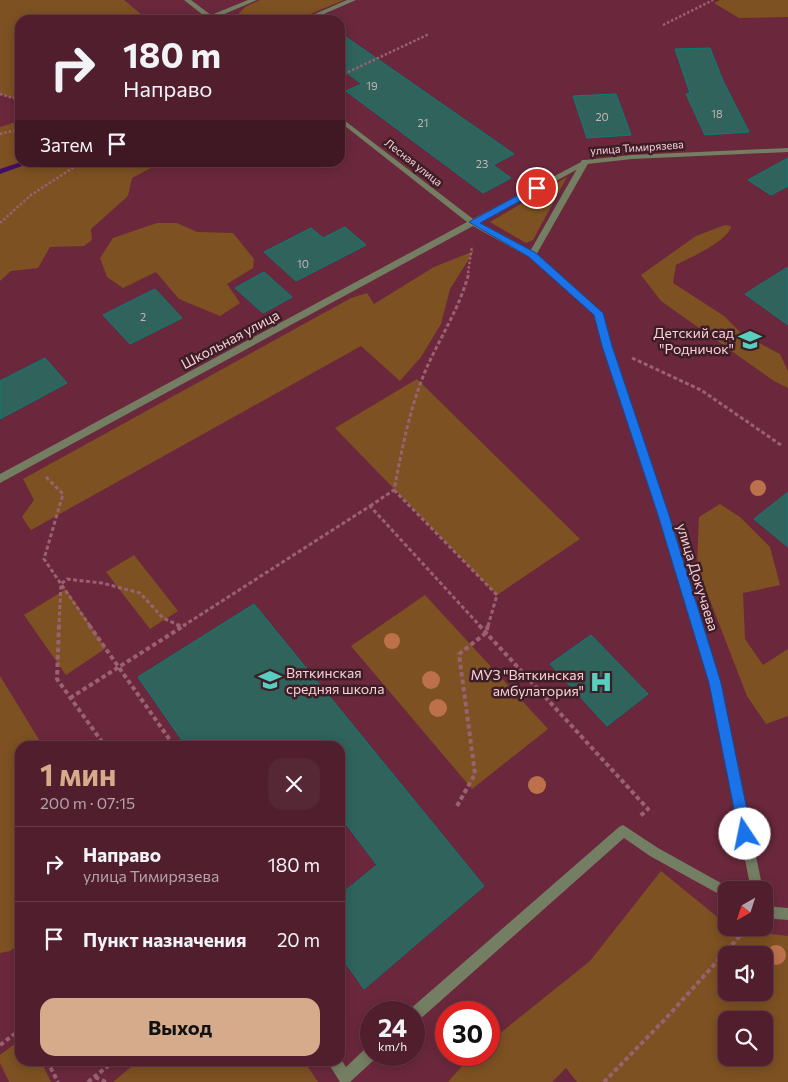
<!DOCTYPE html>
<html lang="ru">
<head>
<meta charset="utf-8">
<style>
  body { margin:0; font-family:Commissioner,sans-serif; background:#562735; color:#f1f3f6; height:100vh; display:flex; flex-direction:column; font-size:19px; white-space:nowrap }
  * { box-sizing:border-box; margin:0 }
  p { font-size:16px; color:#b4a2aa }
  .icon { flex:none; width:28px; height:28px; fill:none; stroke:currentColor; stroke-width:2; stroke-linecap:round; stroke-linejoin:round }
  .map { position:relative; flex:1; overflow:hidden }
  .panel { position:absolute; left:15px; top:741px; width:330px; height:325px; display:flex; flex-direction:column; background:#501e2d; border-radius:15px; box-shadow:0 2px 12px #0003,0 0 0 1px #673c49 }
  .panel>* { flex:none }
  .guide { position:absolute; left:15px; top:15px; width:330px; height:152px; border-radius:15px; box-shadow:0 2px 12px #0003,0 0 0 1px #673c49; background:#501e2d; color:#f1f3f6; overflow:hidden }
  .needle { width:32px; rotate:219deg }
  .tools { position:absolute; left:718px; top:881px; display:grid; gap:10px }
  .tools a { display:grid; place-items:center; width:55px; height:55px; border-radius:10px; background:#501e2d; box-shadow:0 2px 12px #0003,0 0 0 1px #673c49; font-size:25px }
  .speed { position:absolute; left:360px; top:1001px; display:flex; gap:10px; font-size:25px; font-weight:700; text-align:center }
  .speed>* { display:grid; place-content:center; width:65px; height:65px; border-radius:50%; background:#501e2d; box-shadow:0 2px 12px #0003,0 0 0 1px #673c49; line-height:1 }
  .speed small { font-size:12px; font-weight:400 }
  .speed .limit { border:8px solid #d22; background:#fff; color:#111 }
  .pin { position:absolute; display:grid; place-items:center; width:42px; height:42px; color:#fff; margin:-21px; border:2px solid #fff; border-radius:50%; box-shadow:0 1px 5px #0007 }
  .me { position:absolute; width:55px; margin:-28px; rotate:349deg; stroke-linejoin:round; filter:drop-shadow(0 0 4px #0008) }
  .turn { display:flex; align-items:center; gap:18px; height:105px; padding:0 25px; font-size:22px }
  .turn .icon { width:65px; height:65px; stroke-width:2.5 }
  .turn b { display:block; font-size:35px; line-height:42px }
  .then { display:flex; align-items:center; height:48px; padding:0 25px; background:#0003; gap:10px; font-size:19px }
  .round { display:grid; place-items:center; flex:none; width:52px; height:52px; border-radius:15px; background:#562735 }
  .headline { display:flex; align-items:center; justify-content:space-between; height:85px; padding:0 25px }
  h1 { font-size:30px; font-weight:700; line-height:38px; color:#d6ab8b }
  .primary-button { display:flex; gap:10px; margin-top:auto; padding:10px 25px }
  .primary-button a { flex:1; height:58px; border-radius:15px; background:#d6ab8b; color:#111; font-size:20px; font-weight:700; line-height:58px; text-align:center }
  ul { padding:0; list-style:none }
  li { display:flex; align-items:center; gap:15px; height:75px; padding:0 25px; border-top:1px solid #673c49 }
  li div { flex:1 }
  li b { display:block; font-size:19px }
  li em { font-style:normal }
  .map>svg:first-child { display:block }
  .green { fill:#7d5122; fill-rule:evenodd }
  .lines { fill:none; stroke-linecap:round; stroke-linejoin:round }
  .stream { fill:#410e68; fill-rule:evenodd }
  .building { fill:#2f635c; stroke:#008378 }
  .path-far2 { stroke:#9b6171; stroke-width:2.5; stroke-dasharray:2.5 2; stroke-linecap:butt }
  .path-far1 { stroke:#9b6171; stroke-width:3; stroke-dasharray:4 2.5; stroke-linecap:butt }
  .path { stroke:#9b6171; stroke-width:4; stroke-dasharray:4.5 3; stroke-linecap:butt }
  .lane { fill:#747e62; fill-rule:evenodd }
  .street { fill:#747e62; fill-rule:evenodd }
  .tree { fill:#bc714b }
  .route { fill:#1a73e8; stroke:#114b97 }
  .labels { text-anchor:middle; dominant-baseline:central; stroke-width:5; stroke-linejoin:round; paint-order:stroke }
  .number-label { font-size:11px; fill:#c6b4b9 }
  .far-street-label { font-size:11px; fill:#f9cfd8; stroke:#3d1e26 }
  .poi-label { font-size:14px; fill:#f9cfd8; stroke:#3d1e26; text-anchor:end }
  .street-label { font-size:14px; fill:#f9cfd8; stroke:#3d1e26 }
</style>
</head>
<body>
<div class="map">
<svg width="788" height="1082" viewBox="0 0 788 1082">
  <rect width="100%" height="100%" fill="#6b283c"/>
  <path class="green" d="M0 0H124L148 20H20V100L0 94Z
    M260 0H344L296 20H233L245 7Z
    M720 0H788V17L739 18 714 3Z
    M20 121V162L160 163 132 178 128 196 91 229 92 240 84 246 50 247 38 268 11 271 0 281V127Z
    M567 177 533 240 526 243 490 222Z
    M157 223H177L197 232 233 233 254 259 253 268 227 284 240 303 220 316 179 299 156 272 123 288 107 277 100 258 113 238Z
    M725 225 731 226C729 241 689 258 676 265L673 283 724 316 742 334 780 354 788 371V388L774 381 661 301 641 275 696 236Z
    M474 251 450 289 441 324 421 357 400 381 361 346 31 530 22 517 34 500 23 479 351 298 367 293 374 304 434 267Z
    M417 379 580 539 497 595 335 428Z
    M720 504 740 517 770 547 780 585 743 593 745 639 763 665 788 649V716L766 724 747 696 697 567 699 517Z
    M134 555 178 611 150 629 106 572Z
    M66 589 106 648 66 675 24 615Z
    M425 595 548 729 472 789 351 646Z
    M0 676 43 746H20V944L10 951 0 953Z
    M661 871 726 924V928L788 936V1082H577L566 1068 552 1082H448L472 1055H489V1042L590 961ZM726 955H764V992H726ZM726 1020H764V1058H726Z
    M20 1040V1061H41L51 1082H9L0 1063V1055Z
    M138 1061H304L318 1082H113Z"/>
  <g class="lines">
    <path class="stream" d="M21 162H33L0 174V169Z"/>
  </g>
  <path class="building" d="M340 33 514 154 493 165 511 178 483 193 346 91 362 84 340 68Z
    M710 48 723 81 749 132 705 135 686 94 690 93 675 49Z
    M616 94 631 135 587 138 573 96Z
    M788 158V186L771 195 748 180Z
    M345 227 366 245 296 281 264 252 311 228 323 238Z
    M788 267V325L745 294Z
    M264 272 292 297 263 313 235 288Z
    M155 289 182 318 130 344 103 315Z
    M45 358 67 383 0 419V381Z
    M788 492V547L754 519Z
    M254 604 484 886 364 989 340 955V895L377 865 340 816V746H186L138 677Z
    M591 635 648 694 607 726 550 664Z"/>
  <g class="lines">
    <path class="path-far2" d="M663 25 713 0
      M340 76 429 34
      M0 94 20 100
      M0 134 20 129
      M0 223 31 195 82 162
      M468 273 472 246"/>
    <path class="path-far1" d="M632 358 701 390 781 445
      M46 477 63 494 44 559 61 584 59 626
      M394 490 497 595 488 626
      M370 506 394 490C402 449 410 406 427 367 441 336 461 305 469 272
      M90 626 61 584 67 579 102 583 140 593 163 618 180 626
      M183 626 370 506 480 626"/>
    <path class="path" d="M59 625 57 679 105 746
      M89 625 170 740 171 746
      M177 625 180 626
      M479 625 648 809 639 817
      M70 698 185 625
      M457 806 475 774 459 654 486 633 488 625
      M0 1045 20 1030
      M47 1061 58 1082
      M95 1077 106 1082
      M88 1082 114 1061
      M604 1082 668 1016 747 928"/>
    <path class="lane" d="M582 160H585L589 162 535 257H529L528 255Z
      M623 825 658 848 730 888 731 890H726V898L650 856 624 838 419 1020 414 1022V1012H408L409 1010 619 827Z
      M371 1046V1055H377L376 1058 350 1082H340L327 1061H340V1058L346 1067 366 1048Z"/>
    <path class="street" d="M184 0H191L211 15 248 0H257L215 18 217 20 208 19Z
      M347 0H356L310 20H301Z
      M340 117 473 219 585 160 632 155 788 148V152L632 159 587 164 479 223 535 253 602 313 611 346 668 515 720 683 763 890H751L710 683 658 515 603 346 594 314 529 257 473 226 0 483V474L467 222 340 122Z
      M764 906 788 908V920L764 918Z"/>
  </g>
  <g class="tree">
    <circle cx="758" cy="488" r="8"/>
    <circle cx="392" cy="641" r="8"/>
    <circle cx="431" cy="680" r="9"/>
    <circle cx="438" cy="708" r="9"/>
    <circle cx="537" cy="785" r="9"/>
    <circle cx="776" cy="955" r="10"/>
  </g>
  <path class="route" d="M537 185 540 186V190L480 223 536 253 603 313 612 346 669 515 721 683 752 834 750 838 745 840 741 838 739 834 709 683 658 515 602 346 594 315 529 257 469 222Z"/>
  <defs>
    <symbol id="school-bare" viewBox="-9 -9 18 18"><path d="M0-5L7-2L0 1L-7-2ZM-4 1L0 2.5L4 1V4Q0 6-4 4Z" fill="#58cec0" stroke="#3d1e26" stroke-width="2.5" paint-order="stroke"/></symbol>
    <symbol id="hospital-bare" viewBox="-9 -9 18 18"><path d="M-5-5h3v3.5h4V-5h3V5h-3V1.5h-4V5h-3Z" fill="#58cec0" stroke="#3d1e26" stroke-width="2.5" paint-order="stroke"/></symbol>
  </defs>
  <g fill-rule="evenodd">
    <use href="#school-bare" x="734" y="324" width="32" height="32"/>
    <use href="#school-bare" x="254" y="664" width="32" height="32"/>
    <use href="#hospital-bare" x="585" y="666" width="32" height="32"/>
  </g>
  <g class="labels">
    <g class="number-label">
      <text x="372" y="85">19</text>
      <text x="717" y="113">18</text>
      <text x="602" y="116">20</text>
      <text x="423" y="122">21</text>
      <text x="482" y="163">23</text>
      <text x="303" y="263">10</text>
      <text x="143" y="316">2</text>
    </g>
    <g class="far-street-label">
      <text transform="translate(637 147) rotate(-4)">улица Тимирязева</text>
      <text transform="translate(414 162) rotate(38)">Лесная улица</text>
    </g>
    <g class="poi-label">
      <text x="734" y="332">Детский сад<tspan x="734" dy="16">"Родничок"</tspan></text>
      <text x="286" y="672" text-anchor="start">Вяткинская<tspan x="286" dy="16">средняя школа</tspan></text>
      <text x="584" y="674">МУЗ "Вяткинская<tspan x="584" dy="16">амбулатория"</tspan></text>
    </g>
    <g class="street-label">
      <text transform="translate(230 339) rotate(-28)">Школьная улица</text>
      <text transform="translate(698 577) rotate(73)">улица Докучаева</text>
    </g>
  </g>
</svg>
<div class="tools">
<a><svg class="needle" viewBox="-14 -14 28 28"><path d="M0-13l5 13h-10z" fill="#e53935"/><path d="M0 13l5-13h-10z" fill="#b4a2aa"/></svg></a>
<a><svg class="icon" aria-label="sound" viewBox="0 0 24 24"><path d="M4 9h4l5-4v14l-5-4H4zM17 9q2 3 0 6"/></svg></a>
<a><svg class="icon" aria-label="search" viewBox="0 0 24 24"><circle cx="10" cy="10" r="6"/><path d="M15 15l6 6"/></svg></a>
</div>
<div class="speed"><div>24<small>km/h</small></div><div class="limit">30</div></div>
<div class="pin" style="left:537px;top:188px;background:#d93025"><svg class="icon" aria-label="arrive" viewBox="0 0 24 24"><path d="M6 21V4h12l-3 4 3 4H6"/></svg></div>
<svg class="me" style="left:745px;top:834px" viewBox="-20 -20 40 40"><circle r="19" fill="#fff"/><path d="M0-13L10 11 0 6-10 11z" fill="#1a73e8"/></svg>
<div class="guide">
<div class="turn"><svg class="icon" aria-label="right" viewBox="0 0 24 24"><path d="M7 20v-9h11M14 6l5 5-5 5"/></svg><div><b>180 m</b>Направо</div></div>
<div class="then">Затем<svg class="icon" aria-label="arrive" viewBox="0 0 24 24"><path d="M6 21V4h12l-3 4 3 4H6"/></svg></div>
</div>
<section class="panel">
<div class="headline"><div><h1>1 мин</h1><p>200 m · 07:15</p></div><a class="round"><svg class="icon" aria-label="close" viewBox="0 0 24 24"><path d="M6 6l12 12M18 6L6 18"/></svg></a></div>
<ul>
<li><svg class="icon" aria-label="right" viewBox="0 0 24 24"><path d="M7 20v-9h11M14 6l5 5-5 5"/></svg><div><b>Направо</b><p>улица Тимирязева</p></div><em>180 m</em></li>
<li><svg class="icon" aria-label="arrive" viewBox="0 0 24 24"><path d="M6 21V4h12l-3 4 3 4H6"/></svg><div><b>Пункт назначения</b></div><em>20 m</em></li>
</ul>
<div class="primary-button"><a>Выход</a></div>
</section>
</div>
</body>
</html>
